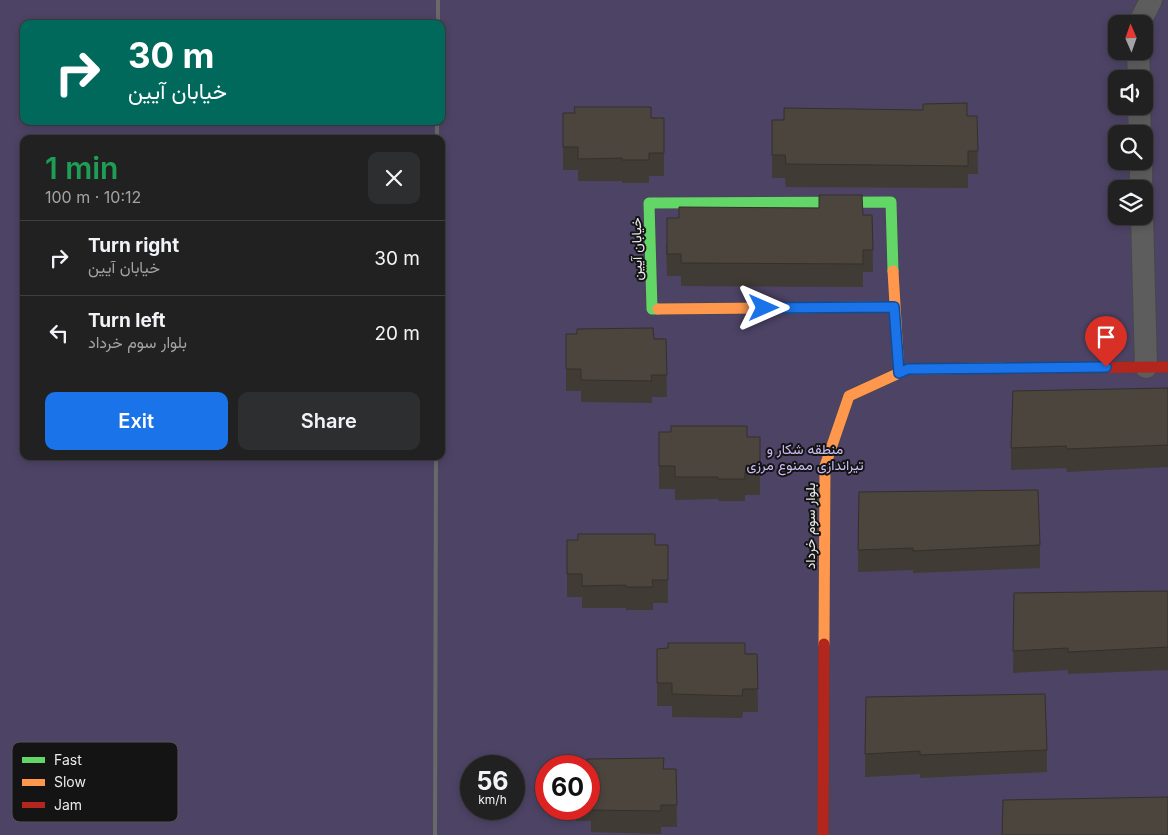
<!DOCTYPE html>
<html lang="en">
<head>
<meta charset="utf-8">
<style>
  body { margin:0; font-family:Inter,Vazirmatn,sans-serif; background:#2d2e2f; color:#f1f3f6; height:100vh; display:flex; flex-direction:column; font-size:19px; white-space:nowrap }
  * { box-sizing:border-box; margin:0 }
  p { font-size:16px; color:#a2a3a5 }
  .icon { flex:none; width:28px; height:28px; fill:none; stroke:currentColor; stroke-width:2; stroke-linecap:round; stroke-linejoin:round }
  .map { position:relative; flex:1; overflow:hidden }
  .side { position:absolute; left:20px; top:135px; width:425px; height:325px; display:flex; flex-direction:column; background:#212122; border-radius:10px; box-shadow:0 2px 8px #0003,0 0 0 1px #3e3e40 }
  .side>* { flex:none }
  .top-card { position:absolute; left:20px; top:20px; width:425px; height:105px; border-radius:10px; box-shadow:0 2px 8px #0003,0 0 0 1px #3e3e40; background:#00695c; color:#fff; overflow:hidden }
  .needle { width:32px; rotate:358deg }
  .tools { position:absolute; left:1108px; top:15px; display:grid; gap:10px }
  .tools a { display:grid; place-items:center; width:45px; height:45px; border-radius:10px; background:#212122; box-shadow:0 2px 8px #0003,0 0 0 1px #3e3e40; font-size:25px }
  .speed { position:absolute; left:460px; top:755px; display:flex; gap:10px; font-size:25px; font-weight:700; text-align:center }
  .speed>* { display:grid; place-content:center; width:65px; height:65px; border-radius:50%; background:#212122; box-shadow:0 2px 8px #0003,0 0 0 1px #3e3e40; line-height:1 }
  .speed small { font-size:12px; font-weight:400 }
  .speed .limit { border:8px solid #d22; background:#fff; color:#111 }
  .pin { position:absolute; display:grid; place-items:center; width:42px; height:42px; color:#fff; margin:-51px -21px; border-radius:50% 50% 50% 0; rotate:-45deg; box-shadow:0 0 5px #0007 }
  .pin .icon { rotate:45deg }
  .me { position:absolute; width:55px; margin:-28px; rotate:90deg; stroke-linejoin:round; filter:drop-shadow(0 0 4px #0008) }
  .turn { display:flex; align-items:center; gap:18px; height:105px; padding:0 25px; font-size:22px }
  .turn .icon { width:65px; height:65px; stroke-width:2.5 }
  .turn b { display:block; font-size:35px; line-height:42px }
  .round { display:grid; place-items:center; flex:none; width:52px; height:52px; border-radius:10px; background:#2d2e2f }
  .overview { display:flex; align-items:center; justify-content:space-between; height:85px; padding:0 25px }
  h1 { font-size:30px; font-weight:600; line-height:38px; color:#1e9e55 }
  .primary-button { display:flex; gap:10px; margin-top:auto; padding:10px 25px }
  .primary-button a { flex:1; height:58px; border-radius:10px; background:#1a73e8; color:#fff; font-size:20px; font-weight:600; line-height:58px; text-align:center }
  .primary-button a+a { background:#2d2e2f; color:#f1f3f6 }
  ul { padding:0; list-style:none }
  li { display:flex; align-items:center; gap:15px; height:75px; padding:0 25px; border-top:1px solid #3e3e40 }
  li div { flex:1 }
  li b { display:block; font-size:19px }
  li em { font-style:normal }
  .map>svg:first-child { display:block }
  .green { fill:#4d4365; fill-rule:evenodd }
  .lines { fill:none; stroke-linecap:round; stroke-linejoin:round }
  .street-casing { stroke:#484749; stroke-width:24 }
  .fast-casing { stroke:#484749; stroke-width:12 }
  .slow-casing { stroke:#484749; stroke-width:12 }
  .jam-casing { stroke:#484749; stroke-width:12 }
  .street { stroke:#5d5d5e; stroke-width:22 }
  .fast { stroke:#63d668; stroke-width:11 }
  .slow { stroke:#ff974d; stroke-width:11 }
  .jam { stroke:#b3261e; stroke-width:11 }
  .rail { stroke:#69696a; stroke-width:4 }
  .wall { fill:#403b34 }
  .building { fill:#4b453d; stroke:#34302b }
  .route-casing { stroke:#114b97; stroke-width:12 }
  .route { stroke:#1a73e8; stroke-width:9 }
  .labels { text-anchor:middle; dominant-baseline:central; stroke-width:4; stroke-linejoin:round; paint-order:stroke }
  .street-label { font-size:14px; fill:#eae9eb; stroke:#141415 }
  .park-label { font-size:14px; fill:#ccbef4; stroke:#141415 }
  .key { fill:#141415; stroke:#545455; stroke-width:1 }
  .key-label { font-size:14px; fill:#eae9eb }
</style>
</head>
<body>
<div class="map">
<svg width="1168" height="835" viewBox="0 0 1168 835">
  <rect width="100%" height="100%" fill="#2c2c2d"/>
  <path class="green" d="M0 0H1168V835H0ZM24 24H441V121H24ZM1116 24H1144V51H1116ZM1116 79H1144V106H1116ZM1116 134H1144V161H1116ZM24 139H441V456H24ZM1116 189H1144V216H1116ZM471 766H514V809H471ZM546 766H589V809H546Z"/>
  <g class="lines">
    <defs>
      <path id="street" d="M1139 24 1151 0
        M1138 51 1139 79
        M1139 106 1140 134
        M1141 161V189
        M1142 216 1146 367"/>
      <path id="fast" d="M658 309H652L649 203 891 202 893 271"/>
      <path id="slow" d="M893 271 899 373
        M658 309 894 307
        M824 644 825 466 849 396 908 369 1005 368"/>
      <path id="jam" d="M1005 368 1168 367
        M823 835 824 644"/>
    </defs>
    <use href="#street" class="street-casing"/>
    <use href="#fast" class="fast-casing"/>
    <use href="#slow" class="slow-casing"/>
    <use href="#jam" class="jam-casing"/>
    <use href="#street" class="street"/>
    <use href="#fast" class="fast"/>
    <use href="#slow" class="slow"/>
    <use href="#jam" class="jam"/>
    <path class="rail" d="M438 24V0
      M437 139V121
      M435 835 436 456"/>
  </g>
  <path class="wall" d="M563 113 664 118V176H649V183H622V181H578V170H563Z
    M977 116 978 174H968V188L786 187 785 178H772V120Z
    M863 215H872L873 272H863V287L681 286V276H667L666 245Z
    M566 334 666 339 667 397H652V403L581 402V391H566Z
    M1168 388V467L1067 472 1066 468 1011 470V448Z
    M659 432 747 437H760V495H745V501H718V499L675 500V489H659Z
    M859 492 1040 545V568L913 573V570L858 572Z
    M567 540 668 545V603H653V610H626V608H582V597H567Z
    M1168 591V670L1068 674V670L1013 673 1014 593Z
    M657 649 757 654 758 712H743L742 718 672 717V706H657Z
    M866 697 1047 750V772L920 778V774L865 777Z
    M587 764 663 769H676L677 827H661V834L591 832V821H576V809H589V766Z"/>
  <path class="building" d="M967 103V116H977L978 151H968V166L786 164 785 155H772V120H784V108L923 110V104Z
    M574 107H651V118H664V153H649V160H622V158L578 159V147H563V113H575Z
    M819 195H862L863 215H872L873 250H863V264L681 263V254H667V218H679V207L819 208Z
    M653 328 654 339H666L667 375H651L652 381 581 380V369H566V334H577V329Z
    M1168 388V445L1067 449 1066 446 1011 448 1013 391Z
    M671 426H747V437H760V472H745V479H718V477H675V466H659V432H671Z
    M1038 490 1040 545 913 551V548L858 550 859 492Z
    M578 534H655V545H668V580H652L653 587H626V585L582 586V574H567V540H578Z
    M1168 591V647L1068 652V648L1013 651 1014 593Z
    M668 643H745V654H757L758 689H743L742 696 672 694V683H657V649L668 648Z
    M1045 694 1047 750 920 755V751L865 754 866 697Z
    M664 758 663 769H676L677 805H661V811L591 810V799H589V766H576V764H587V759Z
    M1168 797V835H1002L1003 800Z"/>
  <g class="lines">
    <defs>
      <path id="route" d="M764 308 894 307 899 373 908 369 1106 367"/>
    </defs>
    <use href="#route" class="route-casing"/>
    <use href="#route" class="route"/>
  </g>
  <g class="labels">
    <g class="street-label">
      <text transform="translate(636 249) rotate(-91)">خیابان آیین</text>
      <text transform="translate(809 526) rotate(-90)">بلوار سوم خرداد</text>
    </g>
    <g class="park-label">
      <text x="805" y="448">منطقه شکار و<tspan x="805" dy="16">تیراندازی ممنوع مرزی</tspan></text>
    </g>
  </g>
  <rect x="12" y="742" width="166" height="80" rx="8" class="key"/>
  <rect x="22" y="757" width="23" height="6" fill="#63d668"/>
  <rect x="22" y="779" width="23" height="7" fill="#ff974d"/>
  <rect x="22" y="802" width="23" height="6" fill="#b3261e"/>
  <g class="key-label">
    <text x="54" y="765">Fast</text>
    <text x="54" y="787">Slow</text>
    <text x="54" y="810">Jam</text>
  </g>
</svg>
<div class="tools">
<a><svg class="needle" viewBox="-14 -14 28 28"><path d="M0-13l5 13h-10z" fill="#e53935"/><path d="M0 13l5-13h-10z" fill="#a2a3a5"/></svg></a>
<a><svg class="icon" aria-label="sound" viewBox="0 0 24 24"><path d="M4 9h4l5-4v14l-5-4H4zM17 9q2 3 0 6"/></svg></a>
<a><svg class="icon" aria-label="search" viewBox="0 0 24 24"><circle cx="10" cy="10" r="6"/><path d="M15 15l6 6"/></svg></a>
<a><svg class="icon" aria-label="layers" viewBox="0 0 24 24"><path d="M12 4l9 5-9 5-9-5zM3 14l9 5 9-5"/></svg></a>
</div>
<div class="speed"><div>56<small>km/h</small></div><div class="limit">60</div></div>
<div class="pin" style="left:1106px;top:367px;background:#d93025"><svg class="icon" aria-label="arrive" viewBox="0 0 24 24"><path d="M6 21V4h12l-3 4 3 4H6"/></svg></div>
<svg class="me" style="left:764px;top:308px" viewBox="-20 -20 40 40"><path d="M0-17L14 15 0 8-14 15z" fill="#1a73e8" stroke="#fff" stroke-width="4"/></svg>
<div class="top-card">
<div class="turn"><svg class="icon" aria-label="right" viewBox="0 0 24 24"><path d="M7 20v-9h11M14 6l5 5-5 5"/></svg><div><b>30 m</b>خیابان آیین</div></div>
</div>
<section class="side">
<div class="overview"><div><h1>1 min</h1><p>100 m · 10:12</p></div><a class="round"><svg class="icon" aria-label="close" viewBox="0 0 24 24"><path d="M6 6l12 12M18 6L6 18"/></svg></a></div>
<ul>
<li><svg class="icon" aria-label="right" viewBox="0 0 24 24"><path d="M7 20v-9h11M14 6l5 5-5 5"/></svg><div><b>Turn right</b><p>خیابان آیین</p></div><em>30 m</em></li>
<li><svg class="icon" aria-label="left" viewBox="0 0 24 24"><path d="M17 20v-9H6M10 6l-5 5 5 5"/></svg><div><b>Turn left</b><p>بلوار سوم خرداد</p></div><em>20 m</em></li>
</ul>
<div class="primary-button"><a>Exit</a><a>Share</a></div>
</section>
</div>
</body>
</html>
